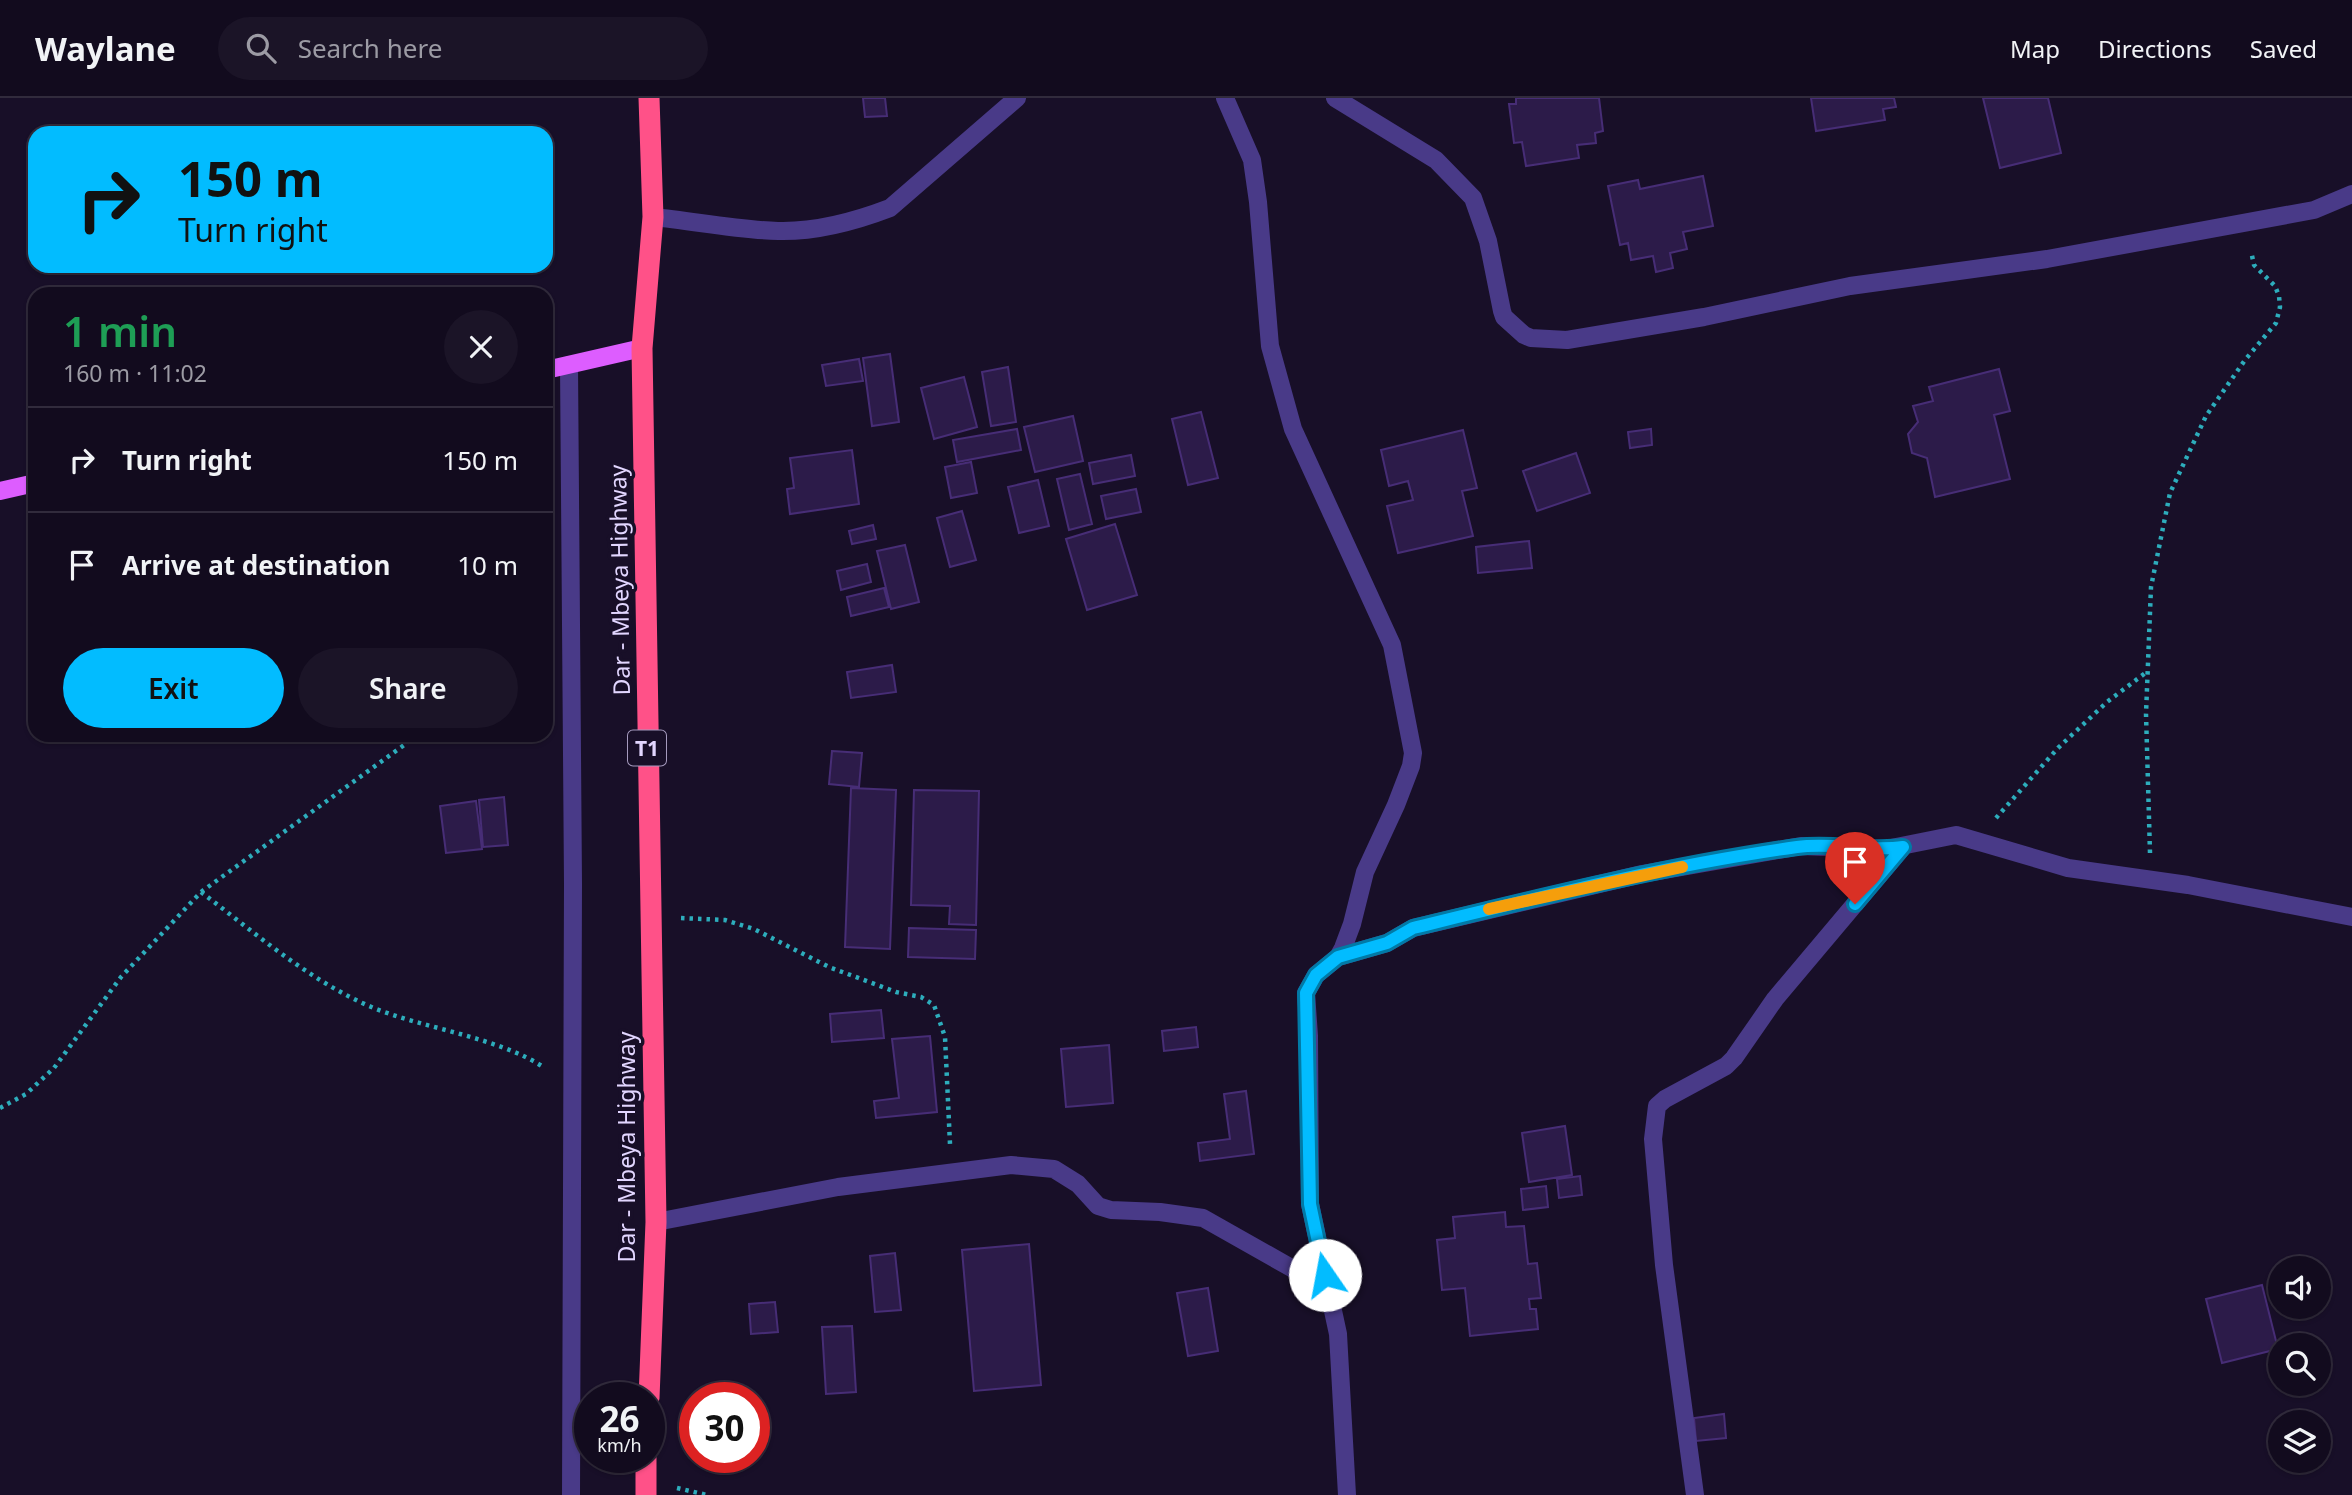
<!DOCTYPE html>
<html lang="en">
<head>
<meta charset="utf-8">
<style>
  body { margin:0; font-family:"Noto Sans",sans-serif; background:#1b1427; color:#f1f3f6; height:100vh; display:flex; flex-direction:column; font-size:26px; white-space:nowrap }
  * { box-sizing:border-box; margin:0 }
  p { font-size:23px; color:#9c9ba4 }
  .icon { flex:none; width:38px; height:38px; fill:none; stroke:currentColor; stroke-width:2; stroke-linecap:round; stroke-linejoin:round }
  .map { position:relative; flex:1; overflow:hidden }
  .drawer { position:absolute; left:28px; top:189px; width:525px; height:455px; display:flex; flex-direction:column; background:#120b1e; border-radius:21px; box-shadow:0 2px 5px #0004,0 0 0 2px #312b3c }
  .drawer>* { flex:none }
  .guide { position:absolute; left:28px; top:28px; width:525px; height:147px; border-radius:21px; box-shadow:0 2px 5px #0004,0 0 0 2px #312b3c; background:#02bcff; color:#111; overflow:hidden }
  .fabs { position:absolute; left:2268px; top:1158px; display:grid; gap:14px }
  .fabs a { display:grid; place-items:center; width:63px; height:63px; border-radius:50%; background:#120b1e; box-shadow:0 2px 5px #0004,0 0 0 2px #312b3c; font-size:35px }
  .speed { position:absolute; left:574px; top:1284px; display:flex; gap:14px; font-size:35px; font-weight:700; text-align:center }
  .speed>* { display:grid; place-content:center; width:91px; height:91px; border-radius:50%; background:#120b1e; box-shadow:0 2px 5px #0004,0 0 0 2px #312b3c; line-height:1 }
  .speed small { font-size:18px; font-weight:400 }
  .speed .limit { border:10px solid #d22; background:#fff; color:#111 }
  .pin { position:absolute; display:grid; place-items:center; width:60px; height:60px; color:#fff; margin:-72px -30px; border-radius:50% 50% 50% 0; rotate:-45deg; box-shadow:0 0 7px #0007 }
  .pin .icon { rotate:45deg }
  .me { position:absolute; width:77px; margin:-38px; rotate:348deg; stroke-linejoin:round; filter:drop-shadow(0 0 5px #0008) }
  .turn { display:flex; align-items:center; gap:24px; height:147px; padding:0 35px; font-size:32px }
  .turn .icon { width:91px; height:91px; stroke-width:2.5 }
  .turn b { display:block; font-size:49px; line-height:60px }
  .round { display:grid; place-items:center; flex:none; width:74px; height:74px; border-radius:37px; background:#1b1427 }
  .head { display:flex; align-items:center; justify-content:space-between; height:119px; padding:0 35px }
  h1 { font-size:42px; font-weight:600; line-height:52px; color:#1e9e55 }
  .primary-button { display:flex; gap:14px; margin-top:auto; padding:14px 35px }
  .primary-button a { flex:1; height:80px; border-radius:42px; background:#02bcff; color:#111; font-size:28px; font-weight:600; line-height:80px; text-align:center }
  .primary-button a+a { background:#1b1427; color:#f1f3f6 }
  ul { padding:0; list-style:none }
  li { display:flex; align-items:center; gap:21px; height:105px; padding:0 35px; border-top:2px solid #312b3c }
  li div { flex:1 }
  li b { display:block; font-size:26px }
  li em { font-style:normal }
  header { display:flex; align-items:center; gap:42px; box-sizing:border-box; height:98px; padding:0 35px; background:#120b1e; border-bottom:2px solid #312b3c }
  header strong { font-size:33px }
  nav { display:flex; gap:38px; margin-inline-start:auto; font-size:24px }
  .search { width:490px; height:63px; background:#1b1427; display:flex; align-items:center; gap:18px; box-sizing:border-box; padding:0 24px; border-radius:38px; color:#9c9ba4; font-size:26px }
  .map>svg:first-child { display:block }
  .building { fill:#2c1b49; stroke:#472d76; stroke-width:2 }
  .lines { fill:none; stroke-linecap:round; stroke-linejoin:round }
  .path { stroke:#2dadbc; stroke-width:4.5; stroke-dasharray:3.5 5; stroke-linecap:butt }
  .minor { stroke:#493a88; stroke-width:18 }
  .major { stroke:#dd5dff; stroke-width:18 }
  .highway { stroke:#ff5188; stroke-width:21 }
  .route-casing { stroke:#017aa6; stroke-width:18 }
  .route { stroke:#02bcff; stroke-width:12 }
  .slow { stroke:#f59e0b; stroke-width:12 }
  .labels { text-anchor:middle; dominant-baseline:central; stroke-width:7; stroke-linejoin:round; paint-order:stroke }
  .shield { fill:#180f28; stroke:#a59abe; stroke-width:2 }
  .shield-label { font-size:21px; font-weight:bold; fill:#e2d6ff }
  .street-label { font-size:23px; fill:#e2d6ff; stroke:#180f28 }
</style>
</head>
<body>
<header>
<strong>Waylane</strong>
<div class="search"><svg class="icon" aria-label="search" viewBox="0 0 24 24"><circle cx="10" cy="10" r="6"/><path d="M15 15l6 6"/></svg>Search here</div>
<nav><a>Map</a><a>Directions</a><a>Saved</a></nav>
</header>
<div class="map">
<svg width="2352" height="1397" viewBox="0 0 2352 1397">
  <rect width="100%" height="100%" fill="#180f28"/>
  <path class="building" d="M863 0H885L887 18 865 19Z
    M1516 0H1599L1603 33 1595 35 1596 45 1577 47 1579 60 1526 68 1522 44 1514 45 1509 6H1516Z
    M1811 0H1894L1896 9 1883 11 1885 22 1816 33Z
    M1983 0H2048L2061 55 2000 70Z
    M1703 78 1713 128 1683 134 1687 151 1670 155 1673 170 1656 174 1653 158 1631 162 1628 145 1620 147 1608 88 1638 82 1640 91Z
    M890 256 899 324 872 328 863 260Z
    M859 261 863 283 826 288 822 267Z
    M1008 269 1016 324 991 328 982 274Z
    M1999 271 2010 313 1994 317 2010 381 1935 399 1927 360 1912 355 1908 336 1918 324 1913 308 1933 303 1929 289Z
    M964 279 977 329 934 341 921 290Z
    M1201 314 1218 380 1188 387 1172 321Z
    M1073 318 1083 363 1035 374 1024 329Z
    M1017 331 1021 352 957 364 953 342Z
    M1651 331 1652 347 1630 350 1628 334Z
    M1463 332 1477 390 1462 393 1473 438 1398 455 1387 408 1413 402 1408 383 1389 388 1381 352Z
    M852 352 859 406 790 416 787 391 794 390 790 360Z
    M1576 355 1590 395 1537 413 1523 373Z
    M1131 357 1135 378 1093 386 1089 365Z
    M971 364 977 395 951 400 945 369Z
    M1080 376 1092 426 1069 432 1057 381Z
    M1038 382 1049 428 1019 435 1008 389Z
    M1136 391 1141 414 1106 421 1101 398Z
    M962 413 976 462 950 469 937 420Z
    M1115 426 1137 497 1087 512 1066 441Z
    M873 427 876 441 852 446 849 433Z
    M1529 443 1532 470 1478 475 1476 449Z
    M905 447 919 504 891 511 877 453Z
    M867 466 871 484 841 492 837 473Z
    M884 490 889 509 851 518 847 499Z
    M892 567 896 594 851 600 847 574Z
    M832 653 862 655 859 689 829 686Z
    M851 690 896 692 890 851 845 849Z
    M914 692 979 693 976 827 949 826 950 808 911 807Z
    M504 699 508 747 483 749 479 702Z
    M476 703 482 751 446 755 440 708Z
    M909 830 976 832 975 861 908 859Z
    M881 912 884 940 832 944 830 916Z
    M1196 929 1198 949 1164 953 1162 933Z
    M930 938 937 1014 876 1020 874 1003 899 1000 892 941Z
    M1109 947 1113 1005 1066 1009 1061 951Z
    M1246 993 1254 1056 1200 1063 1198 1045 1230 1041 1224 996Z
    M1565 1028 1572 1077 1529 1084 1522 1035Z
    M1580 1078 1582 1097 1559 1100 1557 1081Z
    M1546 1088 1548 1109 1523 1112 1521 1091Z
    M1505 1114 1506 1129 1524 1128 1528 1166 1537 1165 1541 1200 1529 1201 1530 1211H1536L1538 1231 1470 1238 1465 1190 1442 1192 1437 1142 1455 1140 1453 1119Z
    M1029 1146 1041 1287 974 1293 962 1152Z
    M895 1155 901 1212 875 1214 870 1158Z
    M2262 1187 2278 1251 2222 1265 2206 1201Z
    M1208 1190 1218 1253 1188 1258 1177 1195Z
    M775 1204 778 1234 751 1236 749 1206Z
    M852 1228 856 1294 826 1296 822 1229Z
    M1724 1316 1726 1340 1696 1343 1694 1320Z"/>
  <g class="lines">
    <path class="path" d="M1996 720 2058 650 2107 604 2148 573
      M2150 755 2146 616 2151 489 2170 395 2206 318 2245 262 2276 225 2280 209 2279 198 2275 188 2254 167 2251 153
      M201 794C254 834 307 881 369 908 423 931 496 938 545 970
      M681 820 725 822 754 831 829 869 896 894 921 899 934 907 945 939 950 1046
      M0 1010 26 996 54 970 121 879 201 794 418 637
      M677 1390 707 1397"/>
    <path class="minor" d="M1225 0 1252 62 1258 104 1270 248 1293 331 1392 547 1413 655 1411 668 1396 707 1365 774 1352 826 1343 850 1338 859 1316 877 1306 895 1309 938 1310 1106 1338 1236 1347 1397
      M1335 0 1436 62 1473 100 1488 143 1502 213 1504 219 1524 237 1531 240 1567 242 1704 219 1850 188 2047 161 2314 112 2352 96
      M653 119C694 123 737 132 778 133 816 134 856 123 890 110L1017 0
      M569 267 573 786 571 1397
      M1338 859 1387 845 1413 830 1642 776 1801 748 1886 751 1956 737 2068 770 2188 787 2352 819
      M656 1124 838 1089 1011 1067 1054 1071 1078 1086 1098 1108 1111 1112 1160 1114 1203 1120 1295 1172 1330 1200
      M1695 1397 1664 1167 1653 1041 1657 1008 1665 1001 1726 968 1734 960 1775 901 1903 749"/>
    <path class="major" d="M546 272 642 250
      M0 393 35 385"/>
    <path class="highway" d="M649 0 653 119 642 250 656 1124 649 1300
      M646 1397V1360"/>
  </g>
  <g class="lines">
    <defs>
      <path id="route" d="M1325 1177 1310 1106 1306 895 1316 877 1338 859 1387 845 1413 830C1540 799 1668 767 1797 749 1832 744 1868 754 1903 749L1855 806"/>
    </defs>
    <use href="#route" class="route-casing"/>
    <use href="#route" class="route"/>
    <path class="slow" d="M1489 811 1682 769"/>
  </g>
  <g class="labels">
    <rect class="shield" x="628" y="632.5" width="38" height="35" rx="5"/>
    <g class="shield-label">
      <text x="647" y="650">T1</text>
    </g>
    <g class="street-label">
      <text transform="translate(619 482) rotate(-91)">Dar - Mbeya Highway</text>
      <text transform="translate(626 1049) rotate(-90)">Dar - Mbeya Highway</text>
    </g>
  </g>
</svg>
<div class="fabs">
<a><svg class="icon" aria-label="sound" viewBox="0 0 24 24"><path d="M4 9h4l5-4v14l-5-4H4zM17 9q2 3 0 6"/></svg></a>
<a><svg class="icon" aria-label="search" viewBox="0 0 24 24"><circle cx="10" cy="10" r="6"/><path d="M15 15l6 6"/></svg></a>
<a><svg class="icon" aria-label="layers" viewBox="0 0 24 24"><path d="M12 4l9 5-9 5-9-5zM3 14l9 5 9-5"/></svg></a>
</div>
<div class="speed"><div>26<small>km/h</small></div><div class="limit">30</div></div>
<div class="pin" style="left:1855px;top:806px;background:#d93025"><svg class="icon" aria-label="arrive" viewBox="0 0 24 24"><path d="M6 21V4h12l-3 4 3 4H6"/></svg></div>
<svg class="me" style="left:1325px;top:1177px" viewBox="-20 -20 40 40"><circle r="19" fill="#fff"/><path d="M0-13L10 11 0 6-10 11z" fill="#02bcff"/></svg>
<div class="guide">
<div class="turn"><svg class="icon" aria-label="right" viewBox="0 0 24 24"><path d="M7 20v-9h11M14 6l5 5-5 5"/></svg><div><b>150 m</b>Turn right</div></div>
</div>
<section class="drawer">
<div class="head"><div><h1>1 min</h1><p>160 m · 11:02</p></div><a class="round"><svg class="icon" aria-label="close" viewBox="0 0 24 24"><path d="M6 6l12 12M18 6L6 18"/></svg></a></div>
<ul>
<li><svg class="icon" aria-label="right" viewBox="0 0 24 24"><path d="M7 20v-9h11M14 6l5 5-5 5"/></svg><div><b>Turn right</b></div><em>150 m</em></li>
<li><svg class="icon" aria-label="arrive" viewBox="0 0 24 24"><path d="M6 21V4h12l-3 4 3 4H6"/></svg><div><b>Arrive at destination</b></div><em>10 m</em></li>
</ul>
<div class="primary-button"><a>Exit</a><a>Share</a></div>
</section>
</div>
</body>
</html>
